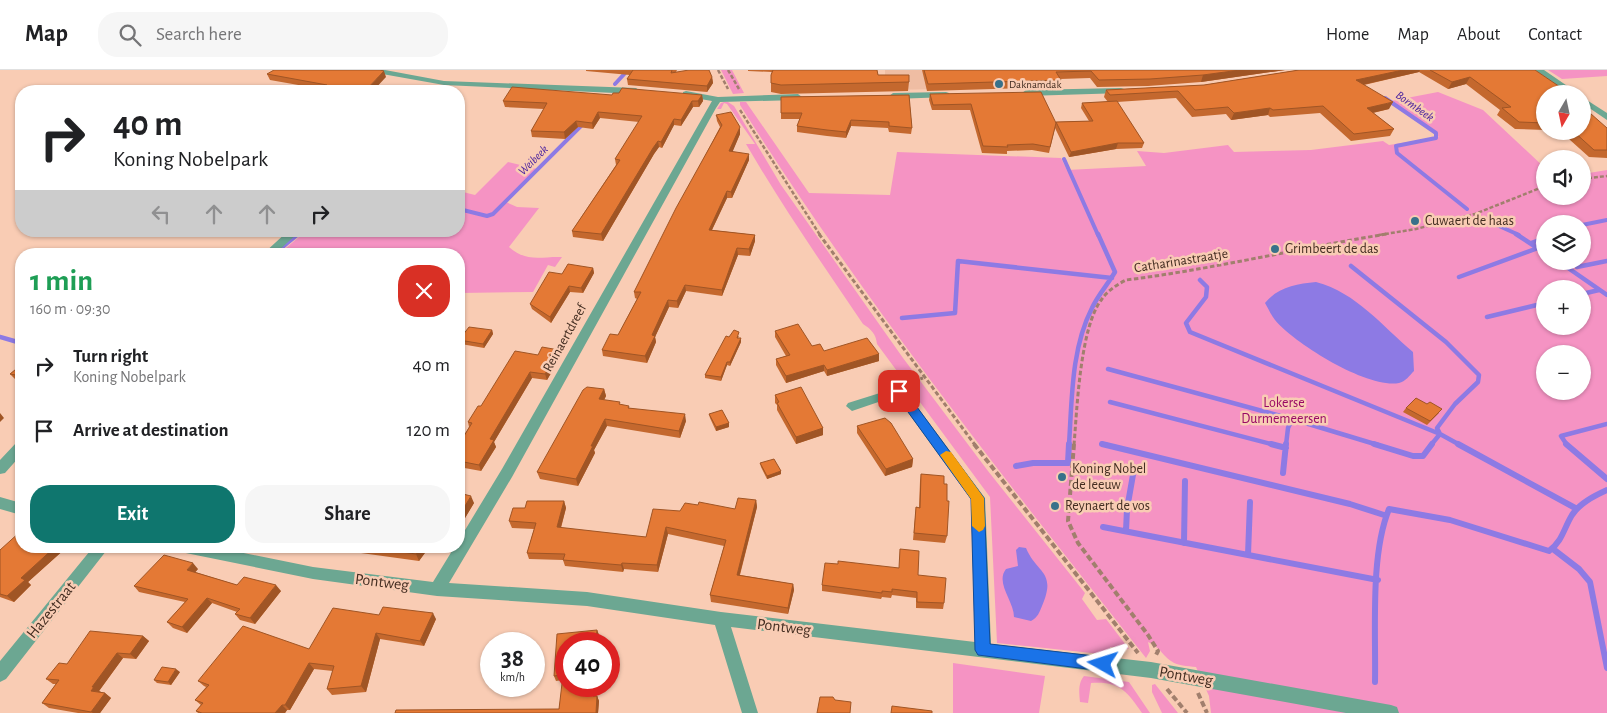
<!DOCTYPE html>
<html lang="en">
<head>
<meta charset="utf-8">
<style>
  body { margin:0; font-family:"Alegreya Sans",sans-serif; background:#f6f6f6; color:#202124; height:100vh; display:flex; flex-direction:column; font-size:19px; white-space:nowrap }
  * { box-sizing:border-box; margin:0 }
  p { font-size:16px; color:#757577 }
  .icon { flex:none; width:28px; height:28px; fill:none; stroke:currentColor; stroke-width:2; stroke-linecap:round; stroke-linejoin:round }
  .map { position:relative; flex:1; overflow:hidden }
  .sheet { position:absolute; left:15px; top:178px; width:450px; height:305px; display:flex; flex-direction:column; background:#fff; border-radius:20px; box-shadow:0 1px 4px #0004 }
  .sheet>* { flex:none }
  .hud { position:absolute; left:15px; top:15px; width:450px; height:152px; border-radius:20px; box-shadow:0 1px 4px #0004; background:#fff; color:#202124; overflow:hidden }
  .needle { width:32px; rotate:189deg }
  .controls { position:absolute; left:1536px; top:15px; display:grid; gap:10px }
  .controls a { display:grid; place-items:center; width:55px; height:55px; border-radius:50%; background:#fff; box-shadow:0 1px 4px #0004; font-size:25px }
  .speed { position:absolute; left:480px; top:562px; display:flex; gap:10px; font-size:25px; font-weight:700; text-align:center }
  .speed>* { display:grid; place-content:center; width:65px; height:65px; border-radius:50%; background:#fff; box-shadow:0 1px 4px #0004; line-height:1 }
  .speed small { font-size:12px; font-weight:400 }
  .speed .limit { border:8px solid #d22; background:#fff; color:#111 }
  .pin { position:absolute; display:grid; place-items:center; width:42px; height:42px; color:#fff; margin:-21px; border-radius:10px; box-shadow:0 2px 8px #0006 }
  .me { position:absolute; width:55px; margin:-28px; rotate:276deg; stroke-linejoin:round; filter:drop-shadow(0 0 4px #0008) }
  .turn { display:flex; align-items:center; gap:18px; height:105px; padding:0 15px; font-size:22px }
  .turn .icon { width:65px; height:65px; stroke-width:2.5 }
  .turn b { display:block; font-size:35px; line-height:42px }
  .lanes { display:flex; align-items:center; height:48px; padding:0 15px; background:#0003; justify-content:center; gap:25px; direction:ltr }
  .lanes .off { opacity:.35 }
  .round { display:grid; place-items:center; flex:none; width:52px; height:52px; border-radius:20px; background:#f6f6f6 }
  .overview { display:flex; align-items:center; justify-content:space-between; height:85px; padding:0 15px }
  h1 { font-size:30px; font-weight:600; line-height:38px; color:#1e9e55 }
  .cta { display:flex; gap:10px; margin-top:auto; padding:10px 15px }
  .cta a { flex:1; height:58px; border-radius:20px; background:#0f766e; color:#fff; font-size:20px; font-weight:600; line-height:58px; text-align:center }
  .cta a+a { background:#f6f6f6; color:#202124 }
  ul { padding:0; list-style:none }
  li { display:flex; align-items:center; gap:15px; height:65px; padding:0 15px }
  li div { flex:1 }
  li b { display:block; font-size:19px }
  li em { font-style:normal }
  header { display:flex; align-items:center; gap:30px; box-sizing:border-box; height:70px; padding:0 25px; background:#fff; border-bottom:1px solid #e0e0e0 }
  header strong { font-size:24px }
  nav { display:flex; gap:28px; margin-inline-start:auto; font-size:18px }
  .search { width:350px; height:45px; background:#f6f6f6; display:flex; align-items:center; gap:12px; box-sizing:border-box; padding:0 18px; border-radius:20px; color:#757577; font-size:19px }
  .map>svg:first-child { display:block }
  .built { fill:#efbda3 }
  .green { fill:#f593c3; fill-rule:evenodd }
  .water { fill:#8d7ae4 }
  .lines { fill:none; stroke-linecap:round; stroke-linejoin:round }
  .stream-far2 { stroke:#8d7ae4; stroke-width:4 }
  .stream-far1 { stroke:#8d7ae4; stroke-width:4.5 }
  .stream { stroke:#8d7ae4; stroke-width:6 }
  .path-far2 { stroke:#a17f6d; stroke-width:2.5; stroke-dasharray:4 2; stroke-linecap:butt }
  .path-far1 { stroke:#a17f6d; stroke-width:3; stroke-dasharray:4.5 2.5; stroke-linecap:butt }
  .path { stroke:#a17f6d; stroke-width:4; stroke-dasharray:6 3; stroke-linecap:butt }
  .minor { fill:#6ca792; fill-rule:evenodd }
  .wall { fill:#c4682e }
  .shaded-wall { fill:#a05525 }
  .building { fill:#e47935; stroke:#a05525 }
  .route { fill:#1a73e8; stroke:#114b97 }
  .slow { fill:#f59e0b }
  .poi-dot { fill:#38718a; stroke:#f9ccb4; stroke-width:2 }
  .labels { text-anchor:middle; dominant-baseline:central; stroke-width:5; stroke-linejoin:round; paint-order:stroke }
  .far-poi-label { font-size:11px; fill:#432d21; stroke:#f9ccb4; text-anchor:start }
  .far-water-label { font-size:12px; font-style:italic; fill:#49219e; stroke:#f9ccb4 }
  .poi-label { font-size:14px; fill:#432d21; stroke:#f9ccb4; text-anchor:start }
  .street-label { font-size:14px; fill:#432d21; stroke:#f9ccb4 }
  .park-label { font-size:14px; fill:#990965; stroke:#f9ccb4 }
  .near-street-label { font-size:16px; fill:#432d21; stroke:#f9ccb4 }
</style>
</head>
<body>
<header>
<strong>Map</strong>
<div class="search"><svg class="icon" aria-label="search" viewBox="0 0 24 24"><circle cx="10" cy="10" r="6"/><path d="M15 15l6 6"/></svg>Search here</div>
<nav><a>Home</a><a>Map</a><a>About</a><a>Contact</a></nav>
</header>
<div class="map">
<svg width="1607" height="643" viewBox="0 0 1607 643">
  <rect width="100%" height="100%" fill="#f9ccb4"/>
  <path class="built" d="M885 0H986L991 18 885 20Z"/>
  <path class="green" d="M721 0H732L744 23 733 24Z
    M1548 0H1607V6L1562 9Z
    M1438 22 1483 40 1545 98V126H1582L1583 104 1607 100V643H1211L1209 626 1196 597C1187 596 1178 596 1171 591 1161 584 1162 579 1148 572L1150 581 1146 588C1004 408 862 229 740 35V32H746L809 123 890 125 897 82 1061 88 1067 100 1146 96 1137 81 1164 83 1228 75 1234 82 1311 80 1383 71 1389 75 1439 67 1391 31ZM1545 154H1582V191H1545ZM1545 219H1582V256H1545ZM1545 284H1582V321H1545Z
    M724 32H728L734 36 781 115 903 288 988 401 1085 523 1082 529 1097 550 1106 549 1129 579 1110 577 1111 585 997 573 990 427 877 274C876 264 871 259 863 254 823 195 782 136 746 74H755L727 34 724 33 721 39H717L721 33Z
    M508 92 537 99 506 132 517 137 539 138 509 177C527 193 542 186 562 187L555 197 548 195 533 222 459 223V184H279L306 161H459V121L475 125Z
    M953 593 1045 606 1039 643H953Z
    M1084 606 1129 612 1150 643H1142C1127 621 1119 611 1091 613L1088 633 1080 632C1079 623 1078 613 1084 606Z
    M1155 614 1178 643H1162L1152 622V615Z"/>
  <path class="water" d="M1316 212C1357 223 1382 256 1413 282L1414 301C1410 305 1405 312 1399 313 1368 319 1295 274 1275 250 1271 245 1268 238 1265 233 1278 217 1296 214 1316 212Z
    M1019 477 1026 478C1037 504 1057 501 1042 536 1039 543 1038 547 1031 551L1014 547C1014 531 995 513 1006 499L1018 496 1016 480Z"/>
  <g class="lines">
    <path class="stream-far2" d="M615 14 628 0
      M1385 28 1436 63V68L1396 76 1397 83 1467 139
      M1064 89 1098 165
      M459 139 487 146 493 144 584 53
      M1488 151 1519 165
      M1582 155 1607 150
      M296 165 301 161"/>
    <path class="stream-far1" d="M1516 164 1545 183
      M1531 173 1545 168
      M275 183 298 164
      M1558 191 1607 225
      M1351 196 1446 272 1479 305 1478 312 1455 334 1437 358 1440 364 1460 375
      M1577 197 1607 191
      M1459 207 1538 178
      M1200 210 1207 217 1206 227 1186 253 1190 262 1440 364 1431 375
      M1582 224 1599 220
      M1487 247 1545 233
      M902 248 955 243 958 191 1112 208
      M0 267 21 273
      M1108 299 1292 349
      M1110 332 1275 375
      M1102 374 1107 375
      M1069 375C1072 330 1071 279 1092 238 1098 225 1108 214 1115 202L1098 164
      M1286 375 1288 358 1292 349 1378 375
      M1567 375 1561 366 1607 354"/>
    <path class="stream" d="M1102 374 1350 434 1384 445
      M1271 374 1286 378
      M1374 374 1413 386H1423L1432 374
      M1458 374 1577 439
      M1566 374 1607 409
      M1016 396 1033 393H1068L1069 374
      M1283 403 1286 374
      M1103 457 1378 510
      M1126 461 1127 439 1134 399
      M1184 473 1185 411
      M1553 479 1579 499 1590 512 1607 598
      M1248 485 1250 432
      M1375 612C1376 562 1370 485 1389 439L1450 450 1549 481C1562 472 1564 458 1572 445 1580 433 1594 426 1607 420"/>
    <path class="path-far2" d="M718 0 728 19
      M728 0 739 19
      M740 40 820 165
      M1582 109 1607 106
      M1379 165 1416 159 1475 144 1545 116"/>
    <path class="path-far1" d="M819 164 975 375
      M907 313 923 308
      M1074 375C1077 340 1080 256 1102 229 1107 221 1118 214 1126 210 1214 199 1299 178 1387 164"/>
    <path class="path" d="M974 374 1138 583
      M1074 374 1068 451 1078 473 1148 565 1158 581 1156 585
      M1167 619 1187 643
      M1198 623 1207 643"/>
    <path class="minor" d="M367 0H385L444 11 636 18 640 21 636 24 444 15 371 2Z
      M1535 0H1544L1579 24H1569Z
      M1121 18 1124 19V23L1026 26 1022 23 1026 20Z
      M686 21 718 27 798 24 802 27 798 30 720 32 716 38 512 407 449 513 587 522 721 542 975 572 971 429 896 326 852 341 846 336 848 333 899 317 903 318 985 428 991 574 1151 592 1391 635 1397 637 1399 643H1346L1151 608 731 557 758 643H742L715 555 587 536 437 526 313 509 171 480 169 476H209L313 497 433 512 455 476H459V470L502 399 712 31 683 26V22Z
      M946 22 949 23V27L893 29 889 26 893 23Z
      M1582 27 1607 43V50L1582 33Z
      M288 161H300L275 184H263Z
      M21 372V385L5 403 0 404V390L16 373Z
      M0 427 21 433V445L0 439Z
      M94 476H110L6 609 0 612V591Z"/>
  </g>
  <path class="wall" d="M586 0H677L676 2 712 7 713 13 707 22 628 15 627 9 630 5 586 1Z
    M748 0H877L878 5 909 12 908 21 781 24 771 22V5L772 2 748 1Z
    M922 0H1285L1201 12 1148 16 1097 17 1090 8 1060 9 1061 10 1059 17 927 21Z
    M1299 0H1535L1545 24V60L1515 59 1497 45 1500 40 1466 14 1448 19 1419 2 1364 15 1389 39 1373 43 1394 59 1390 66 1351 71 1320 43 1270 47 1268 45 1231 50 1226 44 1192 47 1176 28 1117 32 1144 73 1142 78 1116 79 1069 87 1055 58 1049 83 1032 80 1007 81V84L982 83 970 40H932L929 30 930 24 1055 52 1089 51 1081 38 1082 33 1108 32 1104 27 1106 20 1204 15Z
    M267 4 386 7 321 19 270 10Z
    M612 25H702L703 31 699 37H693L681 56 674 55 662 78 659 77 654 84 603 171 573 167 572 161 616 95 615 89 639 52 600 48 593 59 578 57 565 69 532 67 531 61 544 39 505 37 503 31Z
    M909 25 912 58 911 64 889 62 888 58 851 56 846 68 827 66 797 62V56L800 49H781V27Z
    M716 45 740 64 732 82 749 90 732 128H727L712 160 755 165V171L750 186 738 185 722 226 686 221 678 238 669 237 655 267 656 272 647 293 603 286 602 280 618 265 637 229 635 228 634 222 720 57 717 51Z
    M1607 58V88L1589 87 1560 61H1582Z
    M593 198 594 203 583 223 570 222 551 253 532 239 530 234 562 204Z
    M492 260 493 264 484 278 461 274 459 270Z
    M775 261 824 281 879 284V291L827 306 824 301 786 313 776 295V289L786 286 775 267Z
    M739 266 738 268 741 272 730 296 727 295 721 311 705 308V305L729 267Z
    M559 280 561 286 547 310 532 308 494 372 496 377 481 401 459 397V374L469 357 468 352 481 336 538 285Z
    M21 295V312L17 311 10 304Z
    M604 319 606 326 604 330 620 334 630 338 686 351 680 368 607 356 594 380 595 383 578 416 540 409 537 402Z
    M775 325 823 358V365L796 374 777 340V335L775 333Z
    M1406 338 1439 343 1427 355 1403 342Z
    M709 344 729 353V357L716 361 710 348Z
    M857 356 913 389 912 397 885 406 857 363Z
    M760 393 781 401V404L767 409 761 397Z
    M921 404 944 414 947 466 945 473 913 470 916 437 919 438 920 411Z
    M459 423 474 433 462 453 459 452Z
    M756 430 757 437 740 505 793 514 794 520 788 544 711 532 710 525 724 476 668 464 658 502 624 499 623 502 565 496 563 490 529 489 527 483 534 459 512 458 509 451 525 438 564 431 566 438 561 458 646 467 680 441 698 435 735 439Z
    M303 476H330L326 482Z
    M354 476H430L419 491 361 483 357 477Z
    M67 477 28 512 31 515 14 532 0 527V480Z
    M198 499 195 502 237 515 281 521 255 554 240 550 235 544 237 542 212 533 187 563 173 558 167 552 185 532 139 522 134 516Z
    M918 505 944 533 943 539 916 538V528L892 525 891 528 882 527 881 529 822 521V515Z
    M379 545 436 549 424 576 380 569 366 622 332 625 327 619 333 601 314 599 290 640H287L285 643H198L196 641 201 635 195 630 206 617 204 616 198 611 309 579Z
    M597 560 599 565 595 626H597L599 631 598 643H395L559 639 563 610 556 611 554 606Z
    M143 566 149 571 136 589 123 588 99 621 101 622 105 623 111 628 100 643H78L49 638 42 633 56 614H53L46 609 67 594Z
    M180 602 171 615 157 613 154 610Z"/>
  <path class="shaded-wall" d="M1240 0H1285L1201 12 1203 5Z
    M1403 0H1420L1419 2 1353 17 1356 10Z
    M384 1 386 7 373 21H365Z
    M712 7 713 13 707 22V16Z
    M1470 7 1466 14 1448 19 1452 12Z
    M702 25 703 31 699 37 698 31Z
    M692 31 693 37 681 56V50Z
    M1393 32 1389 39 1363 45 1367 38Z
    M1270 38 1268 45 1231 50 1234 43Z
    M598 42 600 48 593 59 592 53Z
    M674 49V55L662 78 661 72Z
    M851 50V56L846 68V62Z
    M576 51 578 57 565 69 564 62Z
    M740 57V64L730 88 729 81Z
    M658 71 659 77 654 84 603 171 601 164 653 78Z
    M1118 73 1116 79 1069 87 1071 82Z
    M749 84V90L732 128 731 122Z
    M727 121V128L709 166V160Z
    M755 165V171L750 186 749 179Z
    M737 178 738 185 722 226V220Z
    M593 198 594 203 583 223 581 218Z
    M685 215 686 221 678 238 677 231Z
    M569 216 570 222 551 253 550 247Z
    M668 230 669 237 655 267 656 272 647 293 645 286 652 265Z
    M492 260 493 264 484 278 483 274Z
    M741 268V272L730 296V292Z
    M559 280 561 286 547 310 545 304Z
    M879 284V291L827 306V300Z
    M727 292V295L721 311V307Z
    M824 295V301L786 313V306Z
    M530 302 532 308 494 372 496 377 481 401 479 395 490 369Z
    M604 319 606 326 601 336 599 329Z
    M0 343 4 348 0 352Z
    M685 344 686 351 680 368 679 361Z
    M605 349 607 356 594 380 595 383 578 416 576 409 591 376Z
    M729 353V357L716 361V357Z
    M823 358V365L796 374V367Z
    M913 389 912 397 885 406 886 399Z
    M781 401V404L767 409V406Z
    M471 426 474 433 462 453 459 446Z
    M756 430 757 437 738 511 737 505Z
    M564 431 566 438 559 464 557 457Z
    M666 457 668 464 658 502 657 495Z
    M56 476H65L67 477 28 512 31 515 14 532 7 526 21 508Z
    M322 476H330L326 482Z
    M421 476H430L419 491 416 484Z
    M193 493 198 499 192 506 187 500Z
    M622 493 624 499 623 502 621 495Z
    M793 514 794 520 788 544V538Z
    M276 515 281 521 255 554 250 548Z
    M207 528 212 533 187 563 182 557Z
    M433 543 436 549 424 576 420 571Z
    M597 560 599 565 598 574H596Z
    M376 563 380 569 366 622 361 616Z
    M143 566 149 571 136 589 130 584Z
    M117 583 123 588 99 621 101 622 91 621 92 617Z
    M309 593 314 599 290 640 285 635Z
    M176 599 180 602 171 615 168 612Z
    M594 616H596L595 631 593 626Z
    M105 623 111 628 100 643H93L91 642Z
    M597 626 599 631 598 643H596Z
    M282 635 287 640 285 643H275Z"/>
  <path class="building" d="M274 0H380L384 1 365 21H318L327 15 267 4Z
    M633 0H672L671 3 689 0H709L712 7 707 16 627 9Z
    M773 0H877L878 5H909V12L781 15 771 13V5Z
    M924 0H1240L1203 5 1150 9 1099 10 1091 1 1056 2 1061 10 928 14Z
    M1299 0H1403L1356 10 1393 32 1367 38 1394 59 1354 64 1323 36 1273 40 1270 38 1234 43 1228 37 1195 40 1178 21 1110 25 1106 20 1204 15Z
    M1430 0H1535L1563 19 1568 24H1545V53L1519 52 1502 38 1511 37 1470 7 1452 12Z
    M512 17 612 25 613 23H619L622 18 702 25 698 31H692L681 50 674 49 661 72 658 71 653 78 601 164 572 161 620 90 615 89 642 46 598 42 592 53 576 51 564 62 531 61 547 33 503 31Z
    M1041 22 1056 53 1050 77 1033 74 1007 75 1008 77 983 76 971 34 933 35 930 24Z
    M909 25 912 58 889 56V52L851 50 846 62 827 60 797 56 802 43H781V27Z
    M1117 31 1144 73H1118L1071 82 1056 52 1093 51 1082 33Z
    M1582 36 1607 58V80H1594L1573 61H1582Z
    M731 42 740 57 729 81 749 84 731 122 727 121 709 160 755 165 749 179 737 178 722 220 685 215 677 231 668 230 652 265 655 266 645 286 602 280 610 264 618 265 641 222H634L676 138 722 55 716 45Z
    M568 194 593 198 581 218 569 216 550 247 530 234 549 202 562 204Z
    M798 254 812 276 820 274 824 281 867 268 879 284 827 300 824 295 786 306 776 289 790 285 775 261Z
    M469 257 492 260 483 274 459 270Z
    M734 260 739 262 737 268H741L730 292H727L721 307 705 305 726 266 729 267Z
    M542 277 559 280 545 304 530 302 490 369 494 370 479 395 459 391V374L472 353 468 352 478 336H481L515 281 538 285Z
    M21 295V306L10 304Z
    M587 317 604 319 599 329 620 332 619 334 629 336 628 338 685 344 679 361 605 349 591 376H593L576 409 537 402 583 320Z
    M801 317 823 358 796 367 777 333 779 332 775 325Z
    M1416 328 1427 334 1430 332 1442 339 1430 351 1406 338Z
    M722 340 729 353 716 357 709 344Z
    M885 348 891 353 913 389 886 399 857 356Z
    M774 389 781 401 767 406 760 393Z
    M921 404 944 406V414H947V431H949L947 466 914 463 916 437 920 438Z
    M459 423 471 426 459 446Z
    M738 428 756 430 737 505 793 514 788 538 710 525 726 470 666 457 657 495 622 493 621 495 563 490 565 484 527 483 536 453 509 451 513 438H525L527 431H564L557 457 646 467 653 439 680 441 685 433 698 435 699 432 735 439Z
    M21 461V476H56L21 508 25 510 7 526 0 524V480Z
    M359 476H421L416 484Z
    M900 479 919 481 918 505 946 508 944 533 917 532V522L892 519V522L882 521V523L822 515 825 493 838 494V491L899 498Z
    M164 485 193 493 187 500 237 515 244 507 276 515 250 548 235 544 240 539 207 528 182 557 167 552 188 529 134 516Z
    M383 537 433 543 420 571 376 563 361 616 327 619 334 596 309 593 285 635H282L275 643H202L196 641 203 633 195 630 209 615 198 611 243 556 309 579 333 538 379 545Z
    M597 560 596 574H566V616H594L593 626H597L596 643H395L396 640 559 639 563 605 554 606 557 564Z
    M90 561 143 566 130 584 117 583 92 617H94L91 621 105 623 91 642 42 633 59 610 46 609 59 593 67 594Z
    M162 597 176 599 168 612 154 610Z
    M820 627H833L835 630 851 632 850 643H817Z
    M892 636 932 641V643H891Z"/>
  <path class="route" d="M899 317 903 318 984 428 990 574 1103 587 1109 589 1111 594 1109 599 1103 601 978 585 975 580 971 429 895 324V318Z"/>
  <path class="slow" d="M946 381 951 382 984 428 985 456 983 460 979 462 972 456 971 429 940 385Z"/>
  <g class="poi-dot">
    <circle cx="999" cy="14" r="5"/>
    <circle cx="1415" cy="151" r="5"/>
    <circle cx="1275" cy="179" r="5"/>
    <circle cx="1062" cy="407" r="5"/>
    <circle cx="1055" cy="436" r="5"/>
  </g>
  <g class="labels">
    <g class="far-poi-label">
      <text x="1009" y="14">Daknamdak</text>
    </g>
    <g class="far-water-label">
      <text transform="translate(1415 36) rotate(35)">Bormbeek</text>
      <text transform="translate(533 90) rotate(-45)">Weibeek</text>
    </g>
    <g class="poi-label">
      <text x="1425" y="151">Cuwaert de haas</text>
      <text x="1285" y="179">Grimbeert de das</text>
      <text x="1072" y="399">Koning Nobel<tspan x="1072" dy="16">de leeuw</tspan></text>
      <text x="1065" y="436">Reynaert de vos</text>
    </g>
    <g class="street-label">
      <text transform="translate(1181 191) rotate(-9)">Catharinastraatje</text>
      <text transform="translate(565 268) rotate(-61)">Reinaertdreef</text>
    </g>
    <g class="park-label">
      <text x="1284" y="333">Lokerse<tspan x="1284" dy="16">Durmemeersen</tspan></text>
    </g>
    <g class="near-street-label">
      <text transform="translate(382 512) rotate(7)">Pontweg</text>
      <text transform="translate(51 540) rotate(-51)">Hazestraat</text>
      <text transform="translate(784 557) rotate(7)">Pontweg</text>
      <text transform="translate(1186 606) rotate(10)">Pontweg</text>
    </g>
  </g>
</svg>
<div class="controls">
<a><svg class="needle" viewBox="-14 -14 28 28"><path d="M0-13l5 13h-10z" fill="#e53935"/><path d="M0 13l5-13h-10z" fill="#757577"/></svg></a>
<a><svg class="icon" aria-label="sound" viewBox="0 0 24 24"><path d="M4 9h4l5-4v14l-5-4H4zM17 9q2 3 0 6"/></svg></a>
<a><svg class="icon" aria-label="layers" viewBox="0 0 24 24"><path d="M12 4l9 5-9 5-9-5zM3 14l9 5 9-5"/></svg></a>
<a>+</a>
<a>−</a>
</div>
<div class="speed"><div>38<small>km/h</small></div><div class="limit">40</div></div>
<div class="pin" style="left:899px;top:321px;background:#d93025"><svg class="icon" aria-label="arrive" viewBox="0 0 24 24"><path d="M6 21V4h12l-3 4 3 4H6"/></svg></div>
<svg class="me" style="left:1103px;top:594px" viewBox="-20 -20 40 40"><path d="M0-17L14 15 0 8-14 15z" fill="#1a73e8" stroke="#fff" stroke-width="4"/></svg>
<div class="hud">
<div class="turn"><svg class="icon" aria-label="right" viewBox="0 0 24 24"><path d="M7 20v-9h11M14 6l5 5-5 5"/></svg><div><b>40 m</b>Koning Nobelpark</div></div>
<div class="lanes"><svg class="icon off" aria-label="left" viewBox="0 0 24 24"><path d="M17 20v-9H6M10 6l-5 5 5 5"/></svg><svg class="icon off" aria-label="ahead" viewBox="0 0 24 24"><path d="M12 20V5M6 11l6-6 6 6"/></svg><svg class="icon off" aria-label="ahead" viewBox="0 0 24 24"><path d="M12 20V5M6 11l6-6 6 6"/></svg><svg class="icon" aria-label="right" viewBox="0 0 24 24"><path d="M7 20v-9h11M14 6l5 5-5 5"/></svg></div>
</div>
<section class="sheet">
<div class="overview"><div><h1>1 min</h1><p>160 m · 09:30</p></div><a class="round" style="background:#d93025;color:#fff"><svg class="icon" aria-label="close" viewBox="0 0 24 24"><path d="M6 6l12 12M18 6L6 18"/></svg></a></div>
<ul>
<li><svg class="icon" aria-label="right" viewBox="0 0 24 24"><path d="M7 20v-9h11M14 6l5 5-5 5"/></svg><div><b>Turn right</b><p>Koning Nobelpark</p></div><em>40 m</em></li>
<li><svg class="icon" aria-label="arrive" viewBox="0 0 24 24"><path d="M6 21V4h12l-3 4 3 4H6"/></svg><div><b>Arrive at destination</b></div><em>120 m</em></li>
</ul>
<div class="cta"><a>Exit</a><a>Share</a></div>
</section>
</div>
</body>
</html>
